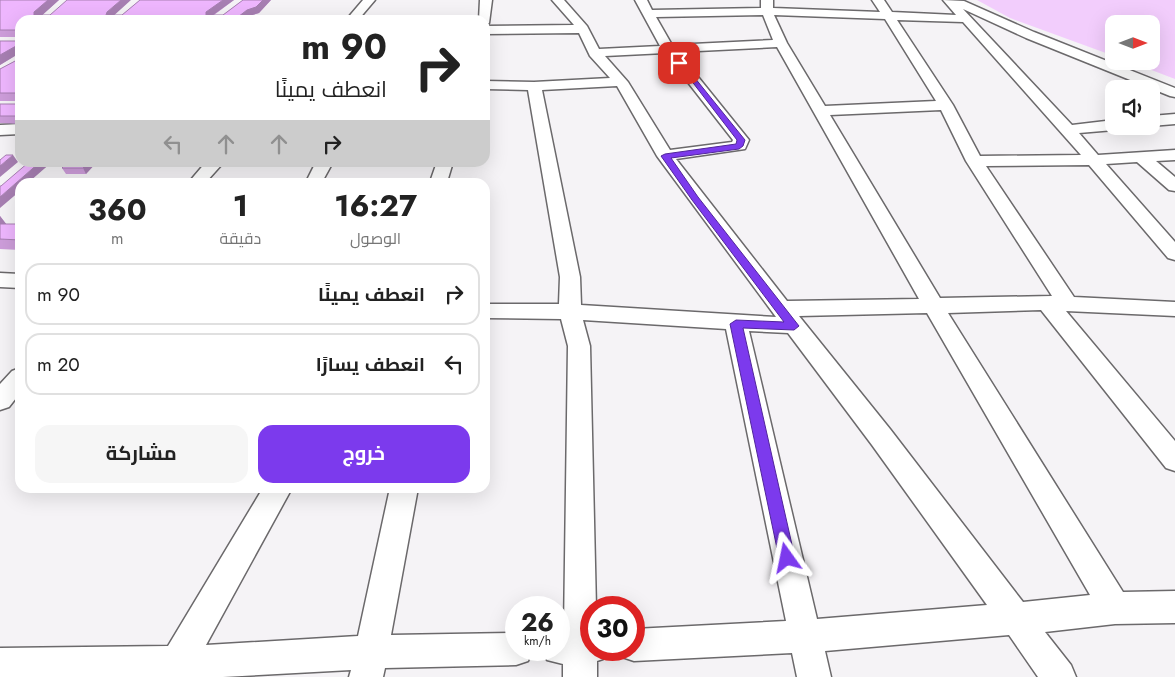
<!DOCTYPE html>
<html lang="ar">
<head>
<meta charset="utf-8">
<style>
  body { margin:0; font-family:Jost,Cairo,sans-serif; background:#f6f6f6; color:#222; direction:rtl; height:100vh; display:flex; flex-direction:column; font-size:19px; white-space:nowrap }
  * { box-sizing:border-box; margin:0 }
  p { font-size:16px; color:#767676 }
  .icon { flex:none; width:28px; height:28px; fill:none; stroke:currentColor; stroke-width:2; stroke-linecap:round; stroke-linejoin:round }
  .map { position:relative; flex:1; overflow:hidden; direction:ltr }
  .panel { position:absolute; left:15px; top:178px; width:475px; height:315px; display:flex; flex-direction:column; background:#fff; border-radius:15px; box-shadow:0 5px 20px #0002; direction:rtl }
  .panel>* { flex:none }
  .top-card { position:absolute; left:15px; top:15px; width:475px; height:152px; border-radius:15px; box-shadow:0 5px 20px #0002; direction:rtl; background:#fff; color:#222; overflow:hidden }
  .needle { width:32px; rotate:90deg }
  .fabs { position:absolute; left:1105px; top:15px; display:grid; gap:10px }
  .fabs a { display:grid; place-items:center; width:55px; height:55px; border-radius:10px; background:#fff; box-shadow:0 5px 20px #0002; font-size:25px }
  .speed { position:absolute; left:505px; top:596px; display:flex; gap:10px; font-size:25px; font-weight:700; text-align:center }
  .speed>* { display:grid; place-content:center; width:65px; height:65px; border-radius:50%; background:#fff; box-shadow:0 5px 20px #0002; line-height:1 }
  .speed small { font-size:12px; font-weight:400 }
  .speed .limit { border:8px solid #d22; background:#fff; color:#111 }
  .pin { position:absolute; display:grid; place-items:center; width:42px; height:42px; color:#fff; margin:-21px; border-radius:10px; box-shadow:0 2px 8px #0006 }
  .me { position:absolute; width:55px; margin:-28px; rotate:348deg; stroke-linejoin:round; filter:drop-shadow(0 0 4px #0008) }
  .turn { display:flex; align-items:center; gap:18px; height:105px; padding:0 20px; font-size:22px }
  .turn .icon { width:65px; height:65px; stroke-width:2.5 }
  .turn b { display:block; font-size:35px; line-height:42px }
  .lanes { display:flex; align-items:center; height:48px; padding:0 20px; background:#0003; justify-content:center; gap:25px; direction:ltr }
  .lanes .off { opacity:.35 }
  .eta { display:flex; justify-content:space-evenly; align-items:center; height:85px; text-align:center }
  .eta b { font-size:30px; font-weight:700; line-height:35px }
  .button { display:flex; gap:10px; margin-top:auto; padding:10px 20px }
  .button a { flex:1; height:58px; border-radius:15px; background:#7c3aed; color:#fff; font-size:20px; font-weight:700; line-height:58px; text-align:center }
  .button a+a { background:#f6f6f6; color:#222 }
  ul { padding:0; list-style:none }
  li { display:flex; align-items:center; gap:15px; height:62px; margin:0 10px 8px; padding:0 10px; border:2px solid #e0e0e0; border-radius:15px }
  li div { flex:1 }
  li b { display:block; font-size:19px }
  li em { font-style:normal }
  .map>svg:first-child { display:block }
  .green { fill:#f2cdfc }
  .lines { fill:none; stroke-linecap:round; stroke-linejoin:round }
  .minor-casing { stroke:#6b696b; stroke-width:3 }
  .minor { fill:#fff; fill-rule:evenodd }
  .wall { fill:#cd9dda }
  .shaded-wall { fill:#a77fb2 }
  .building { fill:#eeb6fe; stroke:#a77fb2 }
  .route { fill:#7c3aed; stroke:#51269a }
</style>
</head>
<body>
<div class="map">
<svg width="1175" height="677" viewBox="0 0 1175 677">
  <rect width="100%" height="100%" fill="#f5f3f6"/>
  <path class="green" d="M977 0H1175V79L1128 61H1151V24H1114V56L1010 18Z"/>
  <g class="lines">
    <defs>
      <path id="minor" d="M363 0H375L358 20H346Z
        M480 0H492L489 23 485 24V20H479Z
        M552 0H564L587 26 599 49 660 46 635 0H647L652 10 761 8V0H773V8L880 12 872 0H884L892 12 956 15 943 0 964 1 1034 32 1175 88V97L1170 96 1026 38 963 9 1072 125 1114 120V126H1121L1114 130 1079 133 1098 155 1175 150V160L1156 161 1175 177V191L1169 190 1137 162 1106 164 1175 242V260L1168 258 1089 165 986 166 1074 297 1175 302V316L1066 311 1175 441V471L1166 468 1041 310 948 313 1123 592 1175 591V623L1115 624 1045 632 1071 665 1076 677H1038L1009 635 825 651 831 677H797L792 653 634 661 622 657 620 650H634V629L786 621 726 329 583 320 590 346 596 608H591V650H606L603 659 597 661V677H563V664L547 660 543 650H559V632L564 631 568 346 561 319 485 318V304H559L560 277 528 90 485 89V81L534 82 610 78 590 56 579 33 485 34V26L574 25ZM763 15 773 40 672 45 656 17ZM774 15 885 19 936 101 825 106 787 43ZM897 20 963 22 1081 155 980 156 953 105ZM777 47 919 299 787 301 676 159 745 149 749 140 678 52ZM665 53 733 140 732 142 670 150 628 82 605 56ZM617 86 657 156 776 317 581 305 580 277 542 90ZM941 110 966 161 1052 296 940 298 830 115ZM927 313 1090 595 1023 602 890 429 799 316ZM749 331 788 333 872 445 987 605 817 619Z
        M1175 114V124L1151 126V116Z
        M20 124V134L0 135V125Z
        M206 162H224L206 182H189Z
        M316 162H333L322 182H306Z
        M437 162H453L447 182H430Z
        M0 273 20 274V288L0 287Z
        M20 368V393L9 407 0 410V384L12 371Z
        M263 488H292L206 645 358 636 390 488H418L391 635 516 633V650H532L528 661 516 665 385 668 383 677H349L351 670 223 677H0V648L168 646Z"/>
    </defs>
    <use href="#minor" class="minor-casing"/>
    <use href="#minor" class="minor"/>
  </g>
  <path class="wall" d="M0 0H59L42 15H122L140 0H234L214 15H223L243 0H271L259 13 249 16 20 20V124L0 123V104H16V101H0V69L17 60 16 55 0 65V41H17V37H0Z
    M68 162H97L86 174H66L62 168Z
    M0 216 6 224H20V250L0 249Z"/>
  <path class="shaded-wall" d="M48 0H59L38 19 34 15V12Z
    M121 0H131L110 19 106 15 107 12Z
    M223 0H234L209 18 206 15V12Z
    M263 0H271L259 13 249 16 244 20H234L247 10Z
    M16 46 20 53 0 65V55Z
    M13 155 18 162 0 177V166Z
    M40 162H52L29 182H20V191L0 208V197Z
    M89 162H97L86 174 83 168Z
    M0 216 7 225 0 231Z"/>
  <path class="building" d="M0 0H48L34 12V15H50L67 0H121L107 12 106 15H122L140 0H223L206 12V15H223L243 0H263L256 7 247 10 234 20H20V116H0V104H16L17 93H0V69L17 60 16 46 0 55V41H17V30H0Z
    M6 155H13L0 166V160Z
    M29 162H40L0 197V186H1Z
    M68 162H89L83 168H62Z
    M0 224H20V240L0 239Z"/>
  <path class="route" d="M677 62H682L745 140 743 146 739 149 671 158 698 197 799 326 794 330 743 328 795 558 792 563 787 565 782 563 779 558 730 324 736 320 784 322 692 200 661 156 665 154 736 144 737 140Z"/>
</svg>
<div class="fabs">
<a><svg class="needle" viewBox="-14 -14 28 28"><path d="M0-13l5 13h-10z" fill="#e53935"/><path d="M0 13l5-13h-10z" fill="#767676"/></svg></a>
<a><svg class="icon" aria-label="sound" viewBox="0 0 24 24"><path d="M4 9h4l5-4v14l-5-4H4zM17 9q2 3 0 6"/></svg></a>
</div>
<div class="speed"><div>26<small>km/h</small></div><div class="limit">30</div></div>
<div class="pin" style="left:679px;top:63px;background:#d93025"><svg class="icon" aria-label="arrive" viewBox="0 0 24 24"><path d="M6 21V4h12l-3 4 3 4H6"/></svg></div>
<svg class="me" style="left:787px;top:558px" viewBox="-20 -20 40 40"><path d="M0-17L14 15 0 8-14 15z" fill="#7c3aed" stroke="#fff" stroke-width="4"/></svg>
<div class="top-card">
<div class="turn"><svg class="icon" aria-label="right" viewBox="0 0 24 24"><path d="M7 20v-9h11M14 6l5 5-5 5"/></svg><div><b>90 m</b>انعطف يمينًا</div></div>
<div class="lanes"><svg class="icon off" aria-label="left" viewBox="0 0 24 24"><path d="M17 20v-9H6M10 6l-5 5 5 5"/></svg><svg class="icon off" aria-label="ahead" viewBox="0 0 24 24"><path d="M12 20V5M6 11l6-6 6 6"/></svg><svg class="icon off" aria-label="ahead" viewBox="0 0 24 24"><path d="M12 20V5M6 11l6-6 6 6"/></svg><svg class="icon" aria-label="right" viewBox="0 0 24 24"><path d="M7 20v-9h11M14 6l5 5-5 5"/></svg></div>
</div>
<section class="panel">
<div class="eta">
<div><b>16:27</b><p>الوصول</p></div>
<div><b>1</b><p>دقيقة</p></div>
<div><b>360</b><p>m</p></div>
</div>
<ul>
<li><svg class="icon" aria-label="right" viewBox="0 0 24 24"><path d="M7 20v-9h11M14 6l5 5-5 5"/></svg><div><b>انعطف يمينًا</b></div><em>90 m</em></li>
<li><svg class="icon" aria-label="left" viewBox="0 0 24 24"><path d="M17 20v-9H6M10 6l-5 5 5 5"/></svg><div><b>انعطف يسارًا</b></div><em>20 m</em></li>
</ul>
<div class="button"><a>خروج</a><a>مشاركة</a></div>
</section>
</div>
</body>
</html>
